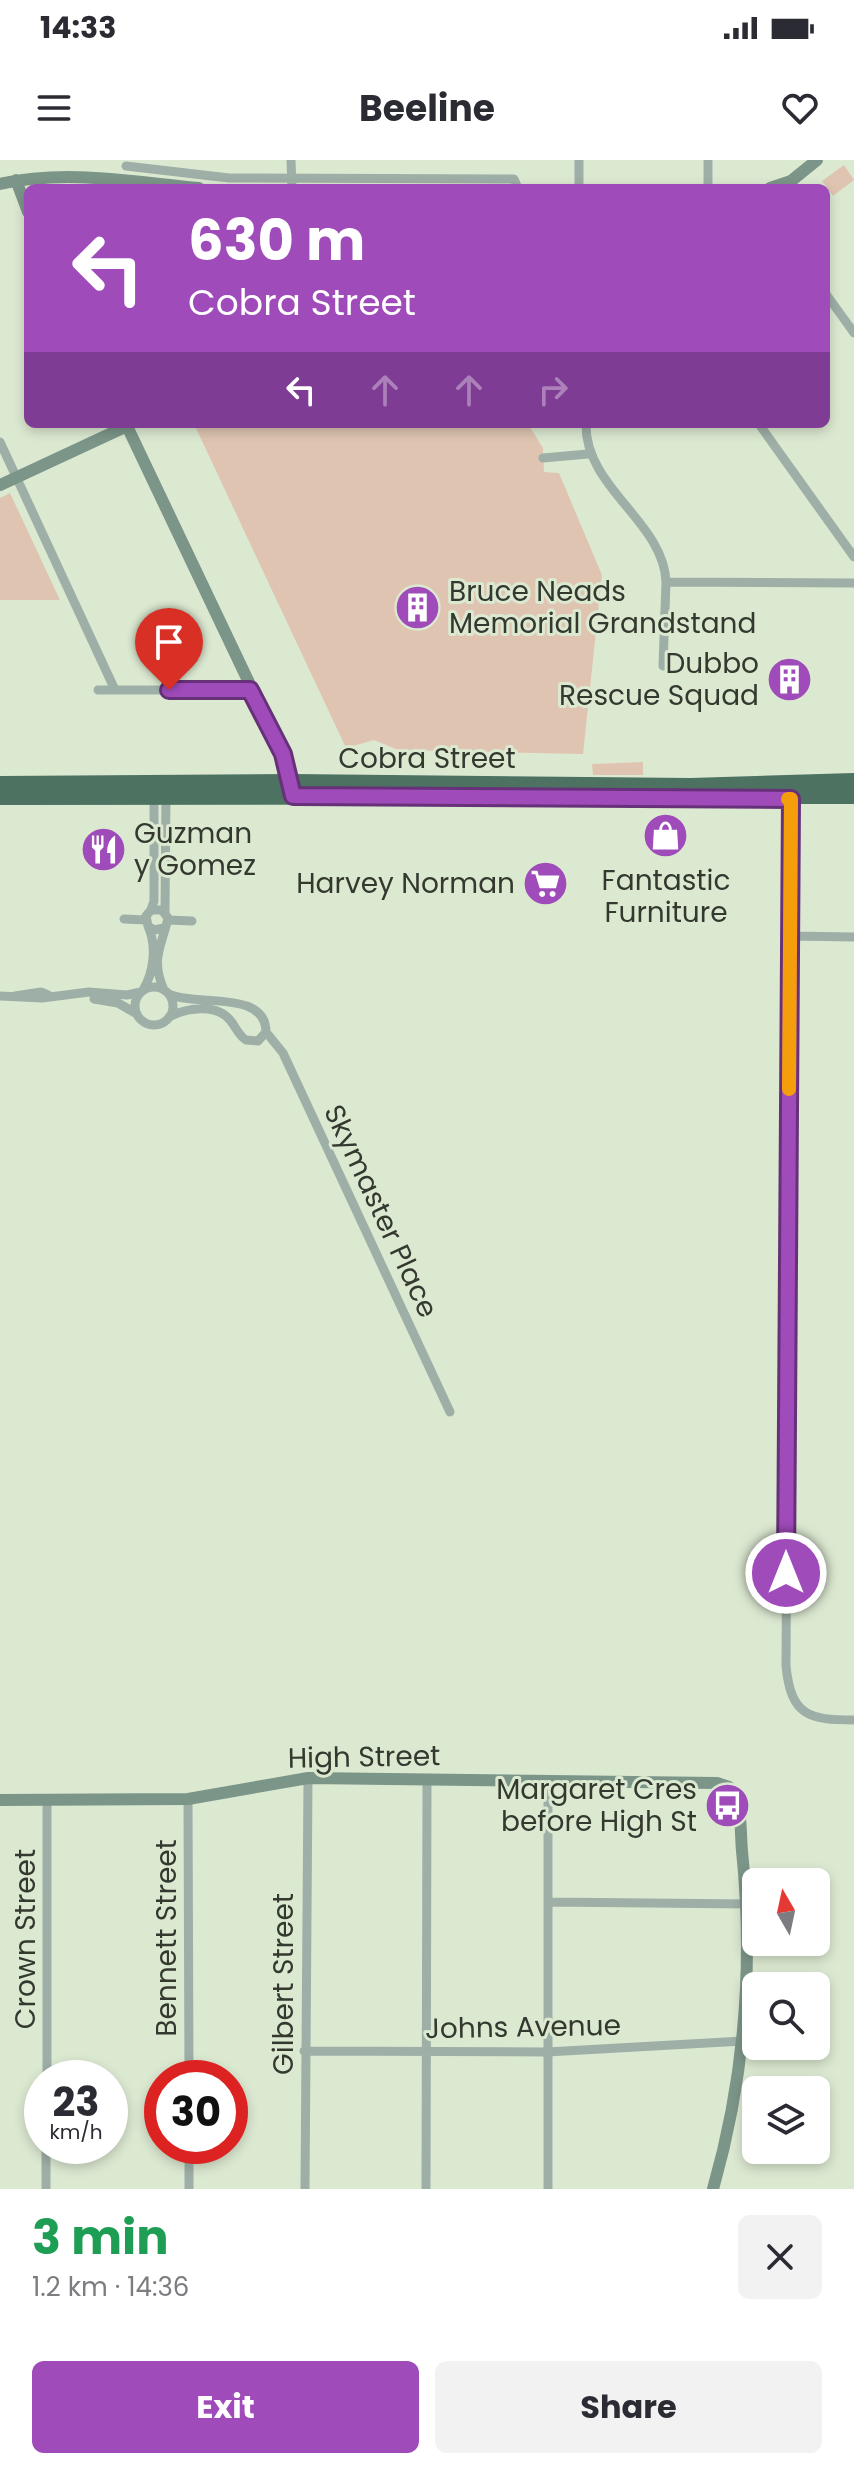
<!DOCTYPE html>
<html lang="en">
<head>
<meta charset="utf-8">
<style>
  body { margin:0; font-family:Poppins,sans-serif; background:#f2f2f3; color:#2b2b33; height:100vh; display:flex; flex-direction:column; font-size:30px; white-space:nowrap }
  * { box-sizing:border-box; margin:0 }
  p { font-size:26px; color:#7c7c81 }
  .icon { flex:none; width:44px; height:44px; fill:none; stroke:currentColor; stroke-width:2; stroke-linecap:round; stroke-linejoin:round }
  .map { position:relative; height:2029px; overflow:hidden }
  .side { display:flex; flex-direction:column; background:#fff; flex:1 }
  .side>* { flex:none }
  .top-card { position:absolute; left:24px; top:24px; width:806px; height:244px; border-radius:12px; box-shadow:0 4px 12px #0003; background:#9f4bba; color:#fff; overflow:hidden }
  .needle { width:52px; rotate:351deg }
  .tools { position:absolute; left:742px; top:1708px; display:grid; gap:16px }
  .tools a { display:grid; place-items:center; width:88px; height:88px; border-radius:12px; background:#fff; box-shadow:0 4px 12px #0003; font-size:40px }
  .speed { position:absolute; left:24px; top:1900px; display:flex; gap:16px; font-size:40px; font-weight:700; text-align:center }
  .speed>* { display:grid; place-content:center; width:104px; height:104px; border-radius:50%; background:#fff; box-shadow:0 4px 12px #0003; line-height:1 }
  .speed small { font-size:20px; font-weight:400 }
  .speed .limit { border:12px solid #d22; background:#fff; color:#111 }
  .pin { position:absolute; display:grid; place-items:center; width:68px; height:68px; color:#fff; margin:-82px -34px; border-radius:50% 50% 50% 0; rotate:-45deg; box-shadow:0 0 8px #0007 }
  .pin .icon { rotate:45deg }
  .me { position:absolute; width:88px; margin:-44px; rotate:0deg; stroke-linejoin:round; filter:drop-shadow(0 0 6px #0008) }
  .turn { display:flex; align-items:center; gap:28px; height:168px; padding:0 32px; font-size:36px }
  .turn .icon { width:104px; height:104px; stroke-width:2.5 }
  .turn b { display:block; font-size:56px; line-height:68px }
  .lanes { display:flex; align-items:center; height:76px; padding:0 32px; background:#0003; justify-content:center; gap:40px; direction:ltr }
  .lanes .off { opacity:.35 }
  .round { display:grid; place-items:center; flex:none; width:84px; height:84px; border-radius:12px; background:#f2f2f3 }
  .headline { display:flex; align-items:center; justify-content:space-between; height:136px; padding:0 32px }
  h1 { font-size:48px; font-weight:700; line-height:60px; color:#1e9e55 }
  .primary-button { display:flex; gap:16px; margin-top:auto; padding:16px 32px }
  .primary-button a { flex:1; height:92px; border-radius:12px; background:#9f4bba; color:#fff; font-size:32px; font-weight:700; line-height:92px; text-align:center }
  .primary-button a+a { background:#f2f2f3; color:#2b2b33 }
  .status { display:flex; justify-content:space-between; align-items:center; height:56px; padding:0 40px; background:#fff; direction:ltr }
  .status svg { height:22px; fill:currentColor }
  header { display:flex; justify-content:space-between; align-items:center; height:104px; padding:0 32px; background:#fff; font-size:36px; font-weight:700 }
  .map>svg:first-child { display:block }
  .green { fill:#dfc5b1 }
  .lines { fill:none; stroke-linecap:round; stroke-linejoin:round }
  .street { stroke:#9eafa7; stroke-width:9 }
  .secondary { stroke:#7c9589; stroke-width:12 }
  .highway { stroke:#4d7262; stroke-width:16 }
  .route-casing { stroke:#673179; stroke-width:20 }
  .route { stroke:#9f4bba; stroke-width:14 }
  .slow { stroke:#f59e0b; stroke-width:14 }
  .labels { text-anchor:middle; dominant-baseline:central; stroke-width:6; stroke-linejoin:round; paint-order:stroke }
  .poi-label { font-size:28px; fill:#343930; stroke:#dce9d1; text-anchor:end }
  .street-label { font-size:28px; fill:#343930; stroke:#dce9d1 }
</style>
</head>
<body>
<div class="status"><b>14:33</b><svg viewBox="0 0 49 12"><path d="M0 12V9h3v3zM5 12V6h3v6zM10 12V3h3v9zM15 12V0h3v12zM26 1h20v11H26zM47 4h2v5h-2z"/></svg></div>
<header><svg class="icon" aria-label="menu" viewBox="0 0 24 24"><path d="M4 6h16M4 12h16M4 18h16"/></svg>Beeline<svg class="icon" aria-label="heart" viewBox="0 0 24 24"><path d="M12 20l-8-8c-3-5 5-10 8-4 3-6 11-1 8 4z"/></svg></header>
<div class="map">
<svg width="854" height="2029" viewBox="0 0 854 2029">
  <rect width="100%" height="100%" fill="#dce9d1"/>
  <path class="green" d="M844 5 854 20 833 36 822 21Z
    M194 264H528L543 288 544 312 559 313 602 415 583 594 398 590 374 580 346 588Z
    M10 333 60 440H0V338Z
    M643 602V615H593L592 604Z"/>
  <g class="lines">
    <path class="street" d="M291 0 292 28
      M579 0V28
      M126 6 229 18 514 19 518 28
      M708 28V0
      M826 134 854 173
      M586 264C585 328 664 362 666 422L854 423
      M759 264 854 397
      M0 282 115 530
      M543 298 588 294
      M663 506 666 422
      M98 530H250
      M791 635 786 1506C791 1556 809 1560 854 1560
      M151 750 154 741V634
      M165 752 166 635
      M124 759 146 760
      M168 760 192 761
      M790 776 853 777
      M135 846a19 19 0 1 1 38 0a19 19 0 1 1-38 0Z
      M143 830C154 812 157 786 148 766
      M164 830C150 798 162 786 168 758L162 750H151L146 756 148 766 154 770 164 768
      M169 834C195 847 266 829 266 872L258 881 246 880C238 875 236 867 230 860 216 843 186 848 169 857
      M0 836 42 838 89 832 127 835 141 832
      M15 836 41 832 48 835
      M94 839 118 843 137 854
      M266 872 283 893 450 1252
      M548 1621V2029
      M188 1639 189 1918
      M549 1742 748 1744
      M304 1891 547 1892 743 1881
      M47 1918V1640
      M189 1986V2029
      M46 2029V1986
      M305 2029 308 1618
      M426 2029 427 1619"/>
    <path class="secondary" d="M16 20 28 52
      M0 24C66 9 133 22 199 28
      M770 28 791 21 817 0
      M126 264 283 594 293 629
      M0 325 127 266
      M0 1640 188 1639 308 1618 717 1623 729 1627C743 1643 740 1671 742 1691 754 1807 745 1917 713 2029"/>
    <path class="highway" d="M0 624 292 622 691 626 854 621
      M0 637 854 636"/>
  </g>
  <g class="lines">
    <defs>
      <path id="route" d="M169 530H250L283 594 293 636 791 639 786 1413"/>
    </defs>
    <use href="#route" class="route-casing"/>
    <use href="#route" class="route"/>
    <path class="slow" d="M788 639H791L789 929"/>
  </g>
  <defs>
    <symbol id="building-disc" viewBox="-11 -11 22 22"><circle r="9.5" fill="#9f4bba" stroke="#dce9d1"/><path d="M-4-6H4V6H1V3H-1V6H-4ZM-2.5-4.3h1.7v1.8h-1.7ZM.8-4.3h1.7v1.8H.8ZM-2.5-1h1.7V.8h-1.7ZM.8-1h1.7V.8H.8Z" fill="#fff"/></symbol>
    <symbol id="shop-disc" viewBox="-11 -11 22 22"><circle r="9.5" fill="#9f4bba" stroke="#dce9d1"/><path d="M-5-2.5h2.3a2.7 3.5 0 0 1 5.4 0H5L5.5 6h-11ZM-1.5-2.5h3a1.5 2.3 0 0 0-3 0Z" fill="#fff"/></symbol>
    <symbol id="restaurant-disc" viewBox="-11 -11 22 22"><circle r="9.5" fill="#9f4bba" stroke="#dce9d1"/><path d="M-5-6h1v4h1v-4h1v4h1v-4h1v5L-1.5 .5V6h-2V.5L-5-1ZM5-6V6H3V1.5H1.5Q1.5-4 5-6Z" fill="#fff"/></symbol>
    <symbol id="supermarket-disc" viewBox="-11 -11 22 22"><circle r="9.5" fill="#9f4bba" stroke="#dce9d1"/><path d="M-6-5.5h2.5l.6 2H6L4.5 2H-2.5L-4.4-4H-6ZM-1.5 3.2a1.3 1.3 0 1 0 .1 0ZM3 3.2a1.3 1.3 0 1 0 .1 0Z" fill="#fff"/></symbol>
    <symbol id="bus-disc" viewBox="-11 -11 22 22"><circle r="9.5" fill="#9f4bba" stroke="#dce9d1"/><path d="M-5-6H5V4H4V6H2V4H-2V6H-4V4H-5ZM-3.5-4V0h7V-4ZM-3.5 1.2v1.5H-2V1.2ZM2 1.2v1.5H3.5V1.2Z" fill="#fff"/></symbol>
  </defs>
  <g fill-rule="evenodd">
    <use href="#building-disc" x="392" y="422" width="51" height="51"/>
    <use href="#building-disc" x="764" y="494" width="51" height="51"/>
    <use href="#shop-disc" x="640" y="650" width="51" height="51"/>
    <use href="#restaurant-disc" x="78" y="664" width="51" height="51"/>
    <use href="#supermarket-disc" x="520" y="698" width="51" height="51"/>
    <use href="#bus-disc" x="702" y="1620" width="51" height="51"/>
  </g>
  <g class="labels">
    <g class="poi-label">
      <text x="449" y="431" text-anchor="start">Bruce Neads<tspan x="449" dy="32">Memorial Grandstand</tspan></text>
      <text x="759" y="503">Dubbo<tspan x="759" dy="32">Rescue Squad</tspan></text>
      <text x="134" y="673" text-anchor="start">Guzman<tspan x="134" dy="32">y Gomez</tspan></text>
      <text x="666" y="720" text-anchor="middle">Fantastic<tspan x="666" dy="32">Furniture</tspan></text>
      <text x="515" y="723">Harvey Norman</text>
      <text x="697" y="1629">Margaret Cres<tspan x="697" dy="32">before High St</tspan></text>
    </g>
    <g class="street-label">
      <text x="427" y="598">Cobra Street</text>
      <text transform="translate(381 1051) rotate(65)">Skymaster Place</text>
      <text transform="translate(364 1597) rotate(-1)">High Street</text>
      <text transform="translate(166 1778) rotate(-90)">Bennett Street</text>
      <text transform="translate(25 1779) rotate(-90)">Crown Street</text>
      <text transform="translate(283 1824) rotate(-90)">Gilbert Street</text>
      <text transform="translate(523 1867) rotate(-1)">Johns Avenue</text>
    </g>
  </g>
</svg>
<div class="tools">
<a><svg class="needle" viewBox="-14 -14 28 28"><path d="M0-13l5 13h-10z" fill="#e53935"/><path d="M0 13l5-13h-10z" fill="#7c7c81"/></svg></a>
<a><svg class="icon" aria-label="search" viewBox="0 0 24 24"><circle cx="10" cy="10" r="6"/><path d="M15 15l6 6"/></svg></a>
<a><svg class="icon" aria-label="layers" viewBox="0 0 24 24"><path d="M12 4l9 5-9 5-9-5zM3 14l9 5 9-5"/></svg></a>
</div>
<div class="speed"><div>23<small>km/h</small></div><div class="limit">30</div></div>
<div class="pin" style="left:169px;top:530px;background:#d93025"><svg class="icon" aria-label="arrive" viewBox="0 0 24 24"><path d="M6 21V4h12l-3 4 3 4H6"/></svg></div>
<svg class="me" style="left:786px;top:1413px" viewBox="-20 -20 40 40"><circle r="17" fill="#9f4bba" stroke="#fff" stroke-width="3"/><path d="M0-11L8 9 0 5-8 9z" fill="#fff"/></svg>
<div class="top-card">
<div class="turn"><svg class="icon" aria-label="left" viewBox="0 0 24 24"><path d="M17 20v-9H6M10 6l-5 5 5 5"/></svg><div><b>630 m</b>Cobra Street</div></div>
<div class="lanes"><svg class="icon" aria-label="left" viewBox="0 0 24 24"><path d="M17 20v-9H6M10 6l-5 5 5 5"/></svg><svg class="icon off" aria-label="ahead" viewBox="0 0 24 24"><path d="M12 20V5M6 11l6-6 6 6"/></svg><svg class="icon off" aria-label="ahead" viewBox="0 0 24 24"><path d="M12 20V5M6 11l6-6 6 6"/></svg><svg class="icon off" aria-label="right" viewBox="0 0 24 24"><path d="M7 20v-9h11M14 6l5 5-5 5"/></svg></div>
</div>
</div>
<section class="side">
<div class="headline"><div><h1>3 min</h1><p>1.2 km · 14:36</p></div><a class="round"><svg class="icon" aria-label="close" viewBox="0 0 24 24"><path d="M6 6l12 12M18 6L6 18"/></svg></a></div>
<div class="primary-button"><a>Exit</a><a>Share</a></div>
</section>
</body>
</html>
